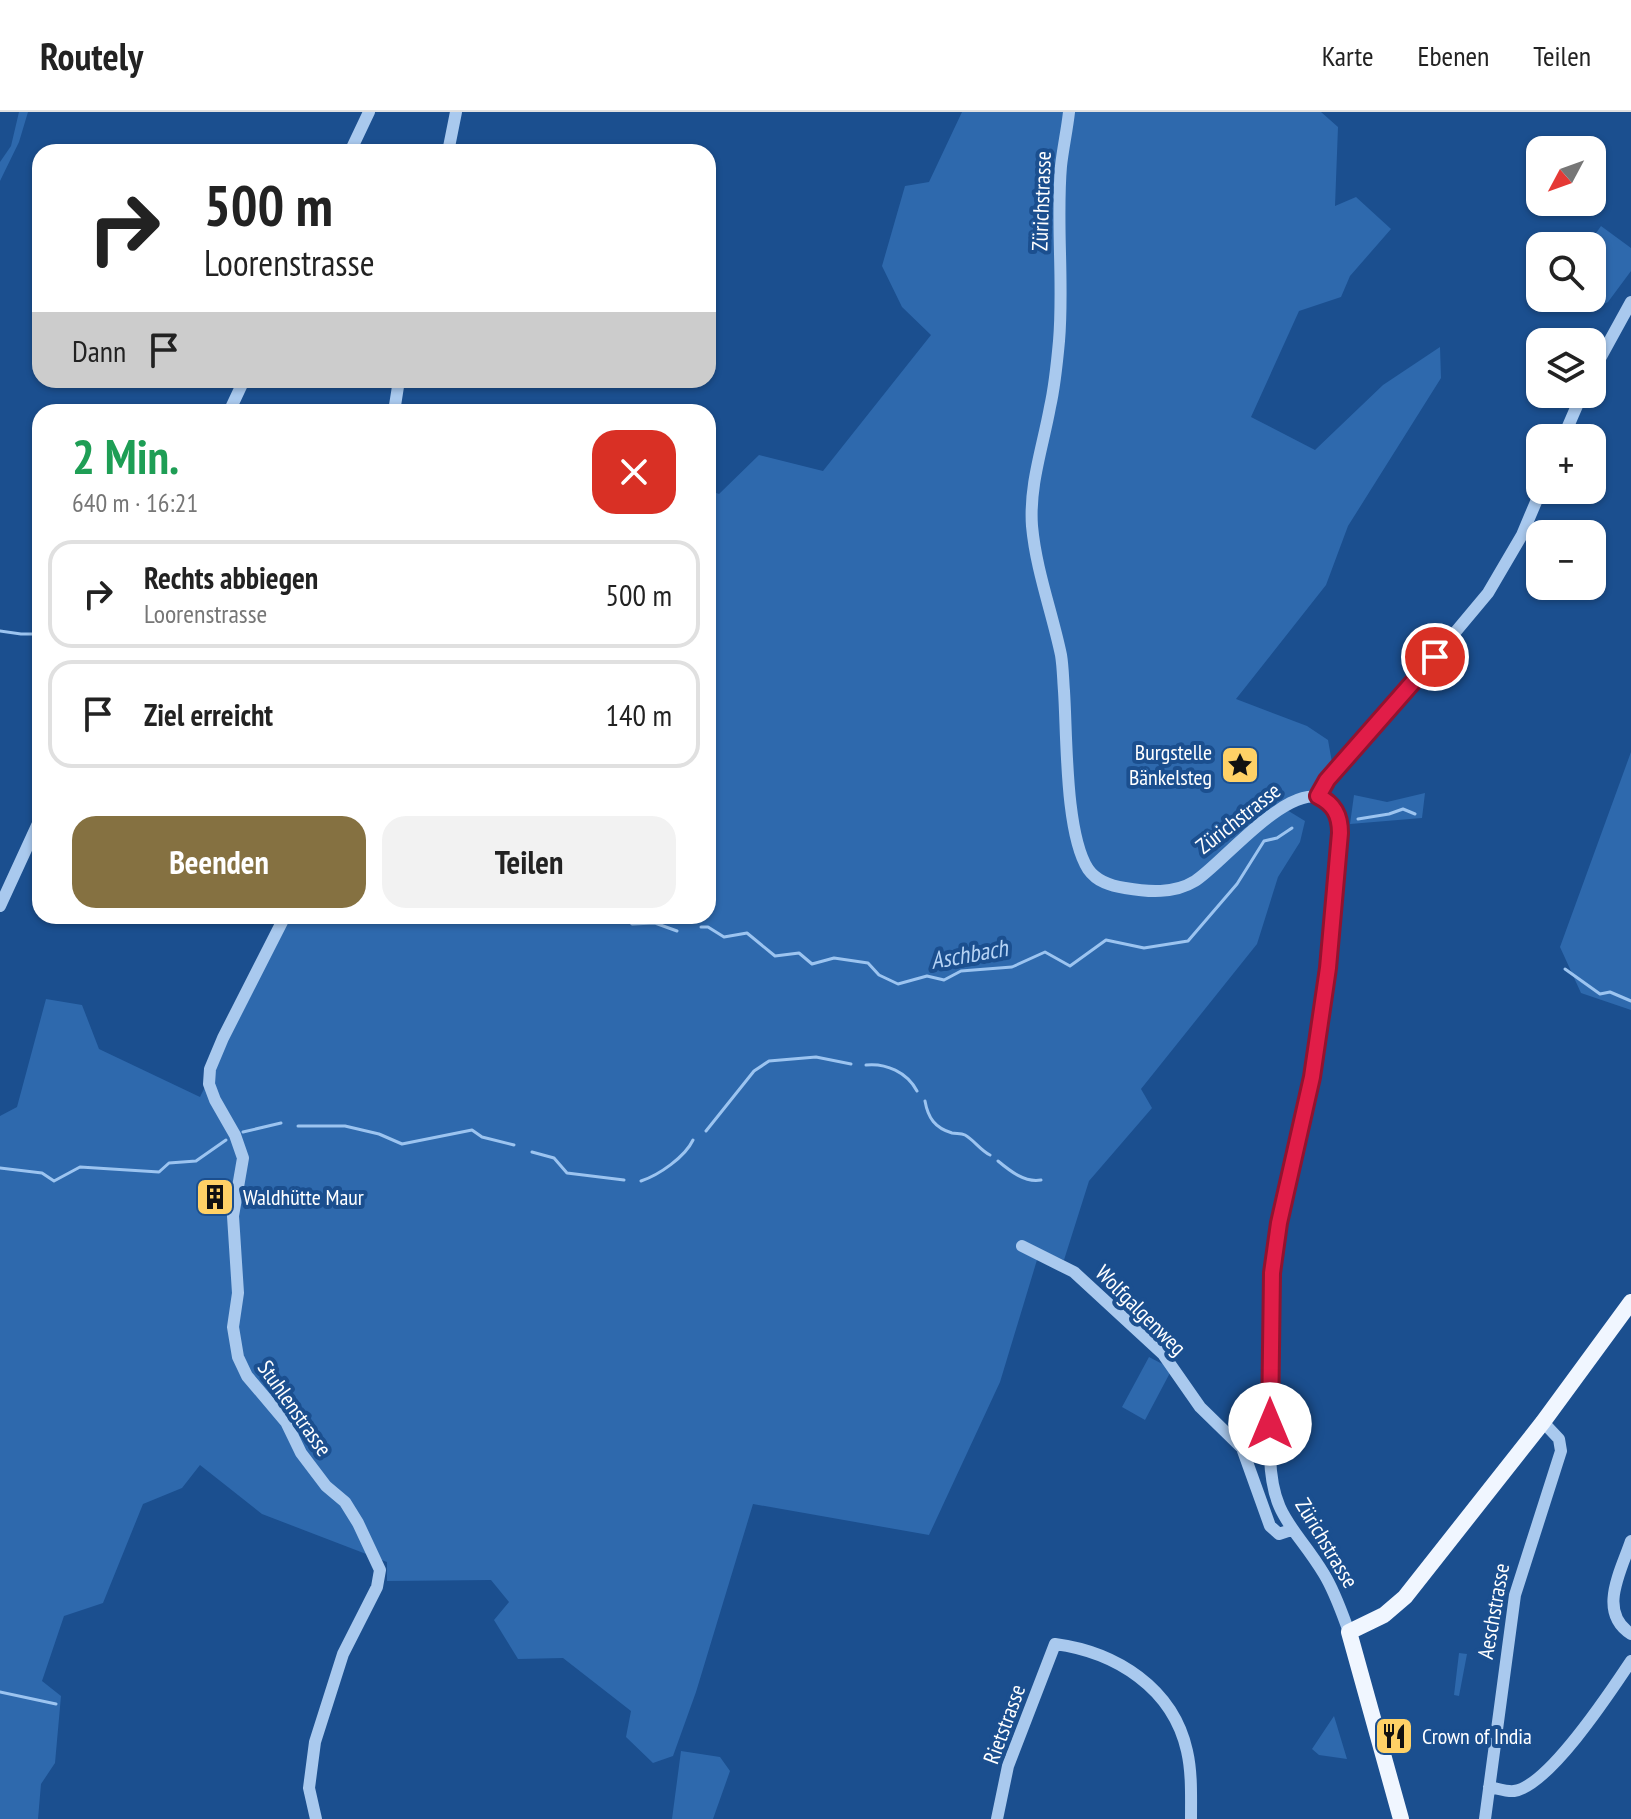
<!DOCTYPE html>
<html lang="de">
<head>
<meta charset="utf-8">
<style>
  body { margin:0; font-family:"PT Sans Narrow",sans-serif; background:#f2f2f2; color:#222; height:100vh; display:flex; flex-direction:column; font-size:30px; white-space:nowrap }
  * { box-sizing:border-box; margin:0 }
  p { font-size:26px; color:#767676 }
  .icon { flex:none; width:44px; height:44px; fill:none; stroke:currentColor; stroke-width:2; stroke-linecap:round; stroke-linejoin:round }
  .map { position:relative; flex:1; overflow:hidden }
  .sheet { position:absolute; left:32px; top:292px; width:684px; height:520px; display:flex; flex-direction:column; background:#fff; border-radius:24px; box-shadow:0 2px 6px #0004 }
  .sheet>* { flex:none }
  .top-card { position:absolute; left:32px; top:32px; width:684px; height:244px; border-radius:24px; box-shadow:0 2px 6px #0004; background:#fff; color:#222; overflow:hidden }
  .needle { width:52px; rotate:229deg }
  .buttons { position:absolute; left:1526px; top:24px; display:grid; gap:16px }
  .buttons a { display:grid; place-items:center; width:80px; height:80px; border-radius:16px; background:#fff; box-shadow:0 2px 6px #0004; font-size:40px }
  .pin { position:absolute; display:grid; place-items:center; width:68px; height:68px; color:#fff; margin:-34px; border:4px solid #fff; border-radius:50%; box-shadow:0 2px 8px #0007 }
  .me { position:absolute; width:88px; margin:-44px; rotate:0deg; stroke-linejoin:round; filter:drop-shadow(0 0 6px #0008) }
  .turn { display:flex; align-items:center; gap:28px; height:168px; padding:0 40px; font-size:36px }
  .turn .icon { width:104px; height:104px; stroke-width:2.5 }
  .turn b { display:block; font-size:56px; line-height:68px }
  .then { display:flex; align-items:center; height:76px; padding:0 40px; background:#0003; gap:16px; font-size:30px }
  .round { display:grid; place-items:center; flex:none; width:84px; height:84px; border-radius:24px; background:#f2f2f2 }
  .summary { display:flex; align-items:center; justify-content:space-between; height:136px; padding:0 40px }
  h1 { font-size:48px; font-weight:600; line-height:60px; color:#1e9e55 }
  .button { display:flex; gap:16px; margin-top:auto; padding:16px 40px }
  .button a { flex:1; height:92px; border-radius:24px; background:#857141; color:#fff; font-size:32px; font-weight:600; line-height:92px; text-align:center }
  .button a+a { background:#f2f2f2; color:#222 }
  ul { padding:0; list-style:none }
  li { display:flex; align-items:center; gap:24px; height:108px; margin:0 16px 12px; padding:0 24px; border:4px solid #e0e0e0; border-radius:24px }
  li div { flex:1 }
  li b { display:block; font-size:30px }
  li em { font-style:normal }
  header { display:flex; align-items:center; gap:48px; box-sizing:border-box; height:112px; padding:0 40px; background:#fff; border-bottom:2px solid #e0e0e0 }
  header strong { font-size:38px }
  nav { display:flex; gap:44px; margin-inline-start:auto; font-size:28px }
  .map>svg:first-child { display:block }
  .green { fill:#2e69ad }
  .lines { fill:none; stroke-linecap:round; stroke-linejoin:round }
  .stream { stroke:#9cc4f0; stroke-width:3 }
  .minor { stroke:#a9c9ee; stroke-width:12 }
  .major { stroke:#f0f6ff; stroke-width:16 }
  .route-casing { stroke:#92132f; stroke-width:20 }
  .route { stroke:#e11d48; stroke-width:14 }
  .labels { text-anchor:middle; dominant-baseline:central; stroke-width:8; stroke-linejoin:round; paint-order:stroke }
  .street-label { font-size:22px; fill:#fff; stroke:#1b4f8f }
  .poi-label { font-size:22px; fill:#fff; stroke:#1b4f8f; text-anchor:start }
  .water-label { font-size:24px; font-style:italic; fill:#b5d3f5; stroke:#1b4f8f }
</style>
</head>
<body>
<header>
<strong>Routely</strong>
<nav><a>Karte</a><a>Ebenen</a><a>Teilen</a></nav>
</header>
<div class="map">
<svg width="1631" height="1707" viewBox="0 0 1631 1707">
  <rect width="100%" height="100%" fill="#1b4f8f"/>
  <path class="green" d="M19 0H28L19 30 0 69V50L11 34Z
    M962 0H1321L1338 15 1335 94 1356 85 1391 117 1350 164 1341 185 1299 199 1251 305 1315 338 1383 273 1440 235 1441 266 1348 414 1326 473 1236 587 1307 614 1328 628 1333 656 1321 672 1282 695 1305 709 1300 730 1278 765 1257 832 1141 977 1152 996 1089 1069 1064 1148 1040 1138 1000 1270 929 1423 753 1392 696 1580 673 1644 653 1651 626 1625 631 1599 563 1546 518 1547 494 1508 509 1490 491 1468 387 1469V1450L262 1402 200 1353 182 1376 143 1392 103 1491 64 1504 42 1569 61 1584 55 1651 41 1672 38 1707H0V1004L17 995 46 887 82 893 99 937 200 985 290 804H708V378L719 382 759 343 823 359 931 223 902 195 882 154 905 74 929 70Z
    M1601 114 1631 136V159L1608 190 1604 192 1592 186V134H1587Z
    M1631 640V898L1581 881 1560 835Z
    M1425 681 1422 706 1350 712 1354 683 1387 690Z
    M1149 1245 1172 1257 1145 1308 1122 1295Z
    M1459 1541 1467 1542 1459 1584 1454 1583Z
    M1334 1604 1347 1647 1319 1643 1312 1637Z
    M681 1639 720 1645 730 1659 713 1707H672Z"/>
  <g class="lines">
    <path class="stream" d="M0 519 21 522H40
      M1358 707 1389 702 1403 697 1415 702
      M624 804 632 812 655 811 677 819
      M701 815H708L724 825 747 821 775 844 799 841 812 852 834 846 868 851 879 863 898 872 927 864 944 868 961 859 1012 855 1045 840 1070 854 1106 828 1144 836 1188 829 1237 772 1264 729 1277 726 1292 716
      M1565 857 1600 882 1610 880 1631 889
      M866 953C886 951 907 960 917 979
      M925 989C928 1006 935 1016 952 1021 956 1022 961 1021 965 1023 974 1028 980 1038 990 1043
      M298 1014H345L379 1022 402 1032 472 1018 482 1025 514 1033
      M706 1019 754 959 769 949 816 945 851 952
      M243 1020 281 1011
      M532 1040 554 1046 567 1061 624 1068
      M998 1049C1010 1059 1025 1071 1041 1068
      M0 1056 42 1061 54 1069 80 1055 159 1060 169 1051 196 1049 226 1028
      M641 1069C659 1063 685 1045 693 1028
      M0 1580 56 1592"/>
    <path class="minor" d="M1069 0C1067 18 1063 36 1061 54 1056 112 1064 171 1059 229 1057 251 1055 273 1050 295 1043 334 1029 373 1032 414 1036 458 1052 500 1061 543 1063 555 1063 567 1064 579 1067 624 1065 721 1088 757 1097 770 1111 774 1125 776 1148 780 1174 782 1195 769 1225 751 1315 635 1340 709L1328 856 1312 965 1279 1111 1272 1161 1270 1344C1272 1407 1295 1414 1324 1462 1335 1480 1342 1501 1349 1520
      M350 40 369 0
      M448 40 456 0
      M1592 261 1631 190
      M229 300 244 268
      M394 300 399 268
      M1563 326 1582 282
      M1318 684 1327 668 1376 615 1488 481 1522 423 1541 378
      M0 794 40 707
      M285 804 223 926 210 957 209 972 215 988 235 1023 243 1046 233 1104 238 1181 233 1215 238 1245 247 1264 286 1310 301 1341 326 1374 345 1390 358 1411 380 1458 377 1475 343 1542 315 1630 309 1676 316 1707
      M1022 1134 1074 1160 1163 1242 1200 1295 1242 1336 1270 1414 1279 1422 1291 1418
      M1631 1429C1621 1459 1597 1500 1631 1522
      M1489 1675C1496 1676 1507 1680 1514 1679 1549 1674 1611 1579 1631 1549
      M997 1707 1008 1654 1055 1532C1116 1540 1173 1576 1187 1639 1192 1661 1191 1684 1191 1707
      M1485 1707 1515 1483 1561 1339 1559 1327 1543 1310"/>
    <path class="major" d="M1401 1707 1349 1520 1384 1503 1405 1485 1543 1310 1631 1190"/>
  </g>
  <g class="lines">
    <defs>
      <path id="route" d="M1270 1312 1272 1161 1279 1111 1312 965 1328 856 1340 721C1340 703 1334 692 1318 684L1327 668 1435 545"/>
    </defs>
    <use href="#route" class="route-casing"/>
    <use href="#route" class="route"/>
  </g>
  <defs>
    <symbol id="sight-square" viewBox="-11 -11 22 22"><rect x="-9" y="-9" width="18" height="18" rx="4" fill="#ffd166" stroke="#1b4f8f"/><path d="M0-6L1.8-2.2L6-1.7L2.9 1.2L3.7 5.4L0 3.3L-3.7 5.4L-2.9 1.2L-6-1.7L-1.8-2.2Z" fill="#111"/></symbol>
    <symbol id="building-square" viewBox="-11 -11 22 22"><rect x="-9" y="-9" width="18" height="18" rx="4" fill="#ffd166" stroke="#1b4f8f"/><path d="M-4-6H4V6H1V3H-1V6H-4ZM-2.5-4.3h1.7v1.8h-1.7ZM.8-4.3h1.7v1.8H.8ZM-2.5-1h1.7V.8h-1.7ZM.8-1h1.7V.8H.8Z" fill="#111"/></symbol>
    <symbol id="restaurant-square" viewBox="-11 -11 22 22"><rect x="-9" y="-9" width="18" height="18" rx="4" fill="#ffd166" stroke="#1b4f8f"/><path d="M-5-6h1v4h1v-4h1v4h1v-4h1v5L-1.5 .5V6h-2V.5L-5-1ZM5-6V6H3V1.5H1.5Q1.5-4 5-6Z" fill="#111"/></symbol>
  </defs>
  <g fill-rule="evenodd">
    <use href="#sight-square" x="1218" y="631" width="44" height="44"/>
    <use href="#building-square" x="193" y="1063" width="44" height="44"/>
    <use href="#restaurant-square" x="1372" y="1602" width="44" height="44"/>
  </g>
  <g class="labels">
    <g class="street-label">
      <text transform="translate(1041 89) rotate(-88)">Zürichstrasse</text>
      <text transform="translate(1238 706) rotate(-38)">Zürichstrasse</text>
      <text transform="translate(1141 1198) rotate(45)">Wolfgalgenweg</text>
      <text transform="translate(295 1296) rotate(55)">Stuhlenstrasse</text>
      <text transform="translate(1327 1431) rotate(59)">Zürichstrasse</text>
      <text transform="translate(1493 1499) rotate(-80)">Aeschstrasse</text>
      <text transform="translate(1004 1612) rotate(-70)">Rietstrasse</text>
    </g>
    <g class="poi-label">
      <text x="1212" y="640" text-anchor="end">Burgstelle<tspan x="1212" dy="25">Bänkelsteg</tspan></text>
      <text x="243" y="1085">Waldhütte Maur</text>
      <text x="1422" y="1624">Crown of India</text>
    </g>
    <g class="water-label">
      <text transform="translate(969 842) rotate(-10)">Aschbach</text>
    </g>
  </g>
</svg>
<div class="buttons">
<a><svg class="needle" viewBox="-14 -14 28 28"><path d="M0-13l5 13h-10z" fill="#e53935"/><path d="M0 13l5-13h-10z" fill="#767676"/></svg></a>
<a><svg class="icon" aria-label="search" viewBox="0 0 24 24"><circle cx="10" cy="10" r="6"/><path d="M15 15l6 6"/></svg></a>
<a><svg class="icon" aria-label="layers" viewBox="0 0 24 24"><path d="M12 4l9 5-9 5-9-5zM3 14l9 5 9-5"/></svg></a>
<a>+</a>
<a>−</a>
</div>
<div class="pin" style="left:1435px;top:545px;background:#d93025"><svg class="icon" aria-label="arrive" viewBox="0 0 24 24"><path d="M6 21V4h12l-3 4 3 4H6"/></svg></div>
<svg class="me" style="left:1270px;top:1312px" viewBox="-20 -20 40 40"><circle r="19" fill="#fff"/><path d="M0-13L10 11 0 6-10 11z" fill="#e11d48"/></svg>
<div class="top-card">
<div class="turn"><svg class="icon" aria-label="right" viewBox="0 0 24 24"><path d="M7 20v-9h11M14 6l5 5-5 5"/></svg><div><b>500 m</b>Loorenstrasse</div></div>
<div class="then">Dann<svg class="icon" aria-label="arrive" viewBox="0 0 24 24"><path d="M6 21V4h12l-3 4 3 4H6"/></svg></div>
</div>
<section class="sheet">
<div class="summary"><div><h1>2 Min.</h1><p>640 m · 16:21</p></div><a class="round" style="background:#d93025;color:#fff"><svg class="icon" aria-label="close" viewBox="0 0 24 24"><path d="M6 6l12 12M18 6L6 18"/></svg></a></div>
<ul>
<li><svg class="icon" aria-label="right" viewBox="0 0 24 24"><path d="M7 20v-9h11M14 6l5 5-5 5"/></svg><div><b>Rechts abbiegen</b><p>Loorenstrasse</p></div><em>500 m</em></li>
<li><svg class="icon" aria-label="arrive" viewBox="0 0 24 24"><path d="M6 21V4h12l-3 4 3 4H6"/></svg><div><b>Ziel erreicht</b></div><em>140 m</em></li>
</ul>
<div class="button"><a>Beenden</a><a>Teilen</a></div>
</section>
</div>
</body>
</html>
